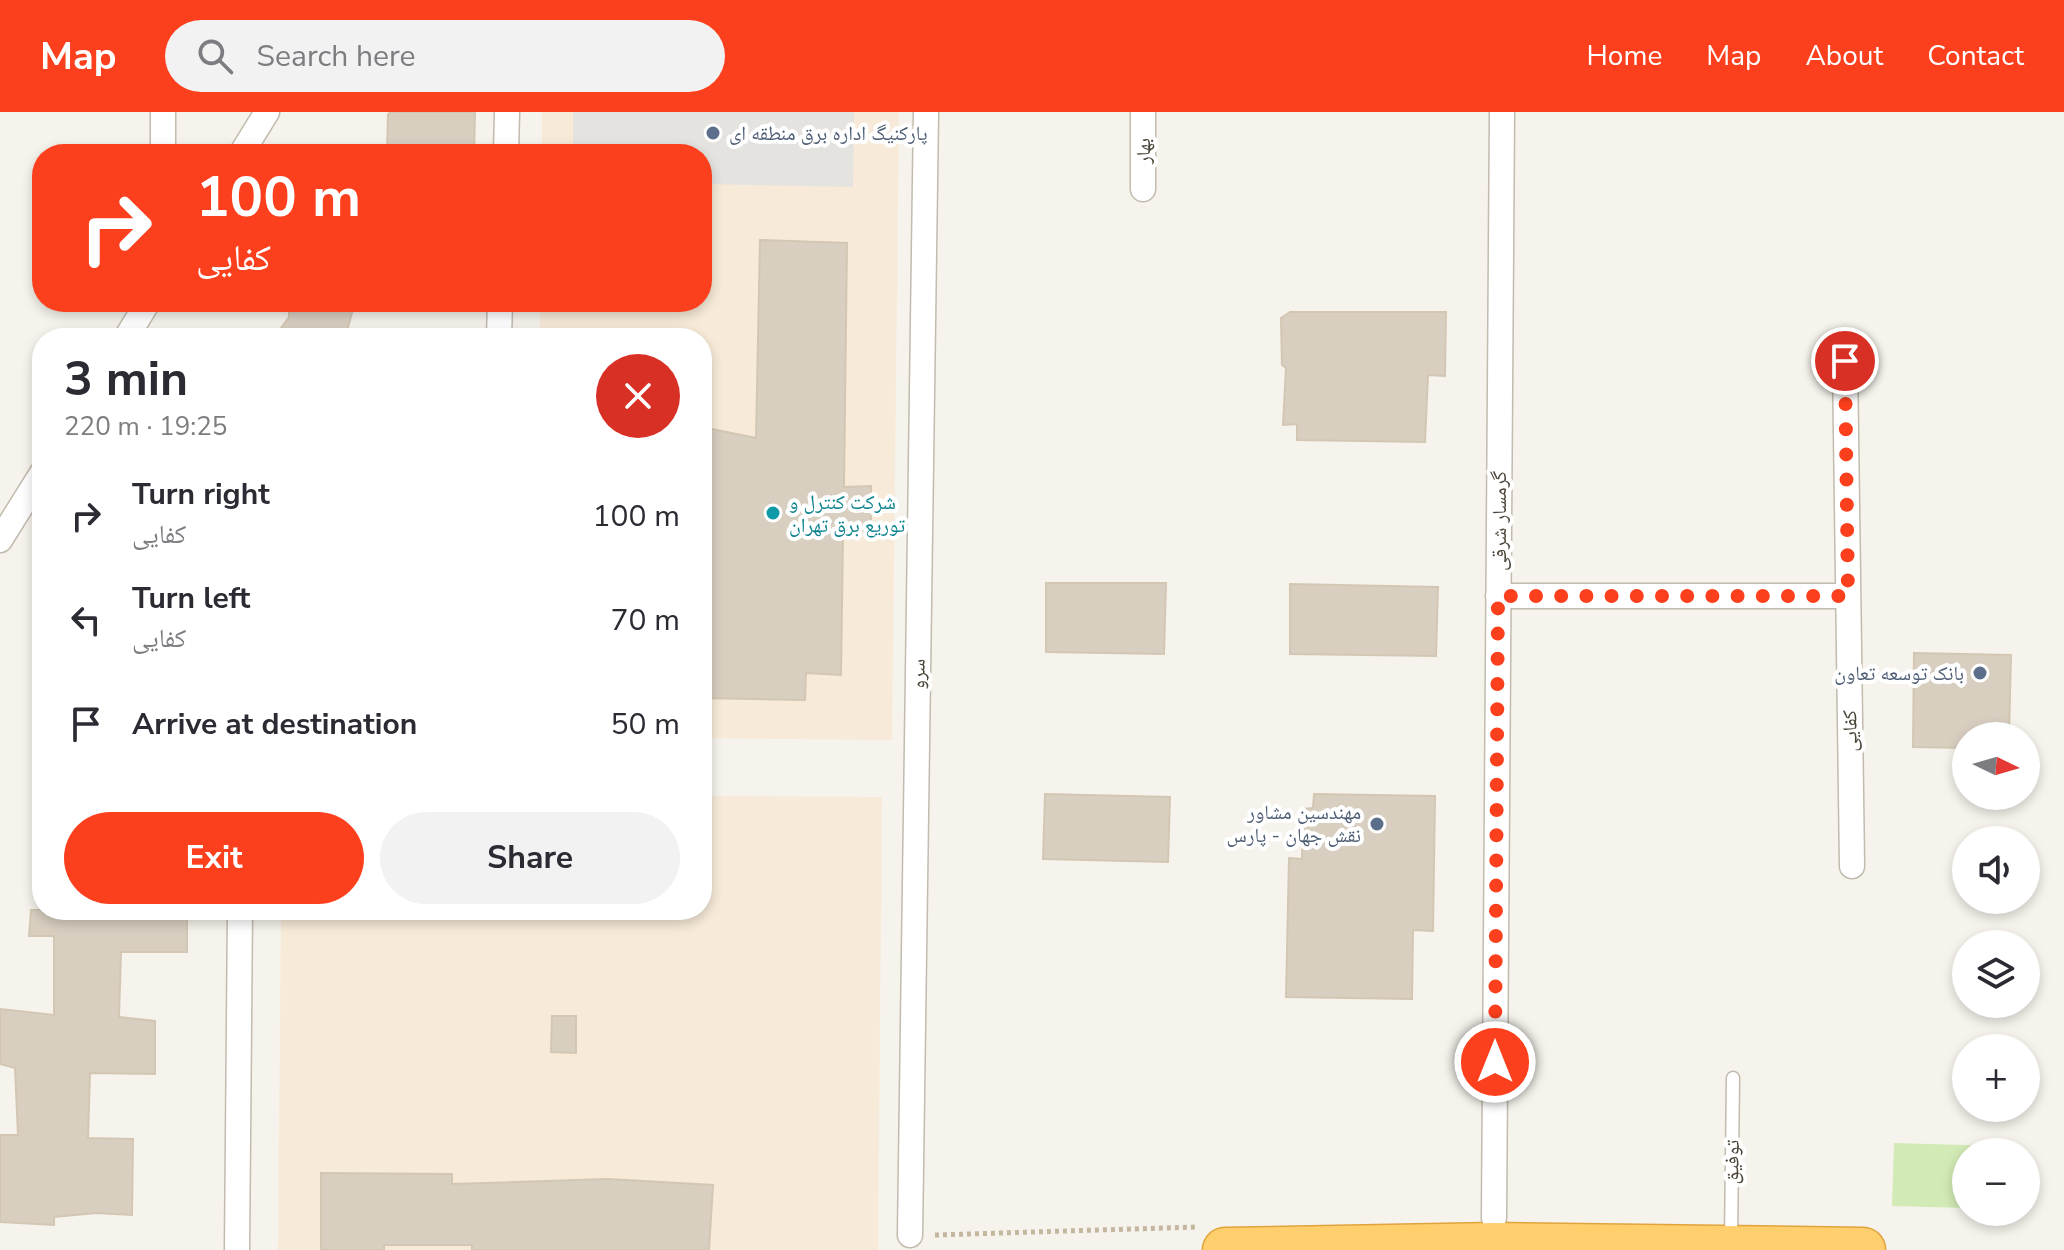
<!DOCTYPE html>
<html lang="en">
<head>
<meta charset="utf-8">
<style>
  body { margin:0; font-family:"Nunito Sans","Noto Naskh Arabic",sans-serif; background:#f2f2f3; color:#2b2b33; height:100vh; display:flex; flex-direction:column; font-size:30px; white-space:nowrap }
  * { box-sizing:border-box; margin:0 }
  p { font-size:26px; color:#7c7c81 }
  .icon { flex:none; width:44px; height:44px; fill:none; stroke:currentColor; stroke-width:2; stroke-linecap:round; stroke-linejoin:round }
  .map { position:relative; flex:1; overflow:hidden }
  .side { position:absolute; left:32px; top:216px; width:680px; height:592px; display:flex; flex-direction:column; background:#fff; border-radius:32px; box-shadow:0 4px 12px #0003 }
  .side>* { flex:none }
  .guide { position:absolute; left:32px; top:32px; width:680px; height:168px; border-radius:32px; box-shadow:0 4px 12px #0003; background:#fc3f1d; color:#fff; overflow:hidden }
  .needle { width:52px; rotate:95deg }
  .fabs { position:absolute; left:1952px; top:610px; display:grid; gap:16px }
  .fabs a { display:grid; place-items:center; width:88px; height:88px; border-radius:50%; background:#fff; box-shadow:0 4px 12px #0003; font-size:40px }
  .pin { position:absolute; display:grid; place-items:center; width:68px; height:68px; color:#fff; margin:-34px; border:4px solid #fff; border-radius:50%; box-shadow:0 2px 8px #0007 }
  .me { position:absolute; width:88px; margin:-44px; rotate:0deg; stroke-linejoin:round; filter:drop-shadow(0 0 6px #0008) }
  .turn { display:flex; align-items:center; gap:28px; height:168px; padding:0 32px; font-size:36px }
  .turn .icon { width:104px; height:104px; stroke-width:2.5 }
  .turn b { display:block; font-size:56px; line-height:68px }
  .round { display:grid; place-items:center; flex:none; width:84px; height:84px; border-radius:42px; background:#f2f2f3 }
  .overview { display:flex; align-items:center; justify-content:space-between; height:136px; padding:0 32px }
  h1 { font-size:48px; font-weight:700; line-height:60px }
  .cta { display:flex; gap:16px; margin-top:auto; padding:16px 32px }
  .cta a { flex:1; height:92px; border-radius:48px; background:#fc3f1d; color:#fff; font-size:32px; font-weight:700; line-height:92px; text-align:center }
  .cta a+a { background:#f2f2f3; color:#2b2b33 }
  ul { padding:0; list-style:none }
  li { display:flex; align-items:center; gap:24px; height:104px; padding:0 32px }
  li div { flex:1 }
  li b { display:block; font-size:30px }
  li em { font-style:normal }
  header { display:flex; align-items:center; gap:48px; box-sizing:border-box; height:112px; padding:0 40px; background:#fc3f1d; color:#fff }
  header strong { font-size:38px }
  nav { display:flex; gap:44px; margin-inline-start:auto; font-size:28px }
  .search { width:560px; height:72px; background:#f2f2f3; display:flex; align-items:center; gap:20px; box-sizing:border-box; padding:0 28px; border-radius:44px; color:#7c7c81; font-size:30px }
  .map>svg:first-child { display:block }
  .commercial { fill:#f7ead8 }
  .green { fill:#d2eab5 }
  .parking { fill:#e5e3e0 }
  .building { fill:#d8cfc1; stroke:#d3c7b4; stroke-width:2 }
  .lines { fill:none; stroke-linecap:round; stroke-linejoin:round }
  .lane-casing { stroke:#c2bbae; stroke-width:15 }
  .street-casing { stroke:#c2bbae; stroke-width:27 }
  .highway-casing { stroke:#e0a43c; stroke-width:47 }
  .path { stroke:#c4b79f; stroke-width:5; stroke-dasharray:4 4; stroke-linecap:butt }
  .lane { stroke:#fff; stroke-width:12 }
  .street { stroke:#fff; stroke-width:24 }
  .highway { stroke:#ffcf6e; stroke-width:44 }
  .route { stroke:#fc3f1d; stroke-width:14; stroke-dasharray:0 25.2 }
  .service-dot { fill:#5c6f8a; stroke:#fff; stroke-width:3 }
  .culture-dot { fill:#0f9aa8; stroke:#fff; stroke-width:3 }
  .labels { text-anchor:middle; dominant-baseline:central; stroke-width:8; stroke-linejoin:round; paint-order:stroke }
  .service-label { font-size:20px; fill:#4e5e75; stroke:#fff; text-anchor:end }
  .street-label { font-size:20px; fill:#4b4439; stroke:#fff }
  .culture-label { font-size:20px; fill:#0d838f; stroke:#fff; text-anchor:start }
</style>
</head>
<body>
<header>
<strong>Map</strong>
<div class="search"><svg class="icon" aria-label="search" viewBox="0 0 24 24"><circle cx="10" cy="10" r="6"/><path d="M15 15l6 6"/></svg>Search here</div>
<nav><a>Home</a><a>Map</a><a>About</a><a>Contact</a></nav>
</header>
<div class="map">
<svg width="2064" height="1138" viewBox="0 0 2064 1138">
  <rect width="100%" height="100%" fill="#f6f3ec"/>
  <path class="commercial" d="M542 0H899L892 628 702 626V226H540V190H702V42H542Z
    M702 684 882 685 878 1138H278L281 798H702Z"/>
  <path class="green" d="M1894 1031 2000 1034V1040H1966V1096L1892 1094Z"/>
  <path class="parking" d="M573 0H854L853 75 702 72V42H573Z"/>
  <path class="building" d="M391 0H475L474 42H387L388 2Z
    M760 128 847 131 844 375 871 374V419L843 420 841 563 806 561 805 588 702 586V315L756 326Z
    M289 190H355L345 226H274L289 205Z
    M1290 200H1446L1445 264 1428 263 1425 330 1297 328V312L1283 313 1286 256 1282 253 1281 206Z
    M1046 471H1166L1164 542 1046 540Z
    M1290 472 1438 475 1436 544 1290 542Z
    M1914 541 2011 543 2009 624H1966V636L1913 635Z
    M1045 682 1170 685 1168 750 1043 747Z
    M1314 682 1435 684 1433 819 1413 818 1412 887 1286 885 1289 746 1302 747 1303 697 1313 696Z
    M31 798H187V840H121L119 905 155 909V962L90 961 88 1026 133 1027 132 1103 96 1101 54 1105V1113L0 1110V1023H18L15 956 0 952V897L54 903V824H29Z
    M552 904H576V941L551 940Z
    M321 1061 452 1062V1072L608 1067 713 1073 709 1138H472V1133H384V1138H321Z"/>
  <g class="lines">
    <defs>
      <path id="lane" d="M1731 1128 1733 966"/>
      <path id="street" d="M163 0V42
        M241 42 267 0
        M506 42 507 0
        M1143 77V0
        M126 226 148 190
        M499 226 500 190
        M1845 249 1852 754
        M0 428 42 361
        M1498 484H1848
        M1494 1106 1502 0
        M910 1123 926 0
        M237 1138 240 798"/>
      <path id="highway" d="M1225 1138 1495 1133 1863 1138"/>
    </defs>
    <use href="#lane" class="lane-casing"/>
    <use href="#street" class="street-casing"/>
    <use href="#highway" class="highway-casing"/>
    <path class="path" d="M935 1123 1197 1115"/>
    <use href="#lane" class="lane"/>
    <use href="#street" class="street"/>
    <use href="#highway" class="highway"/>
  </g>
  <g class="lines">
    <path class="route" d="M1495 950 1498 484H1848L1845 249"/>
  </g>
  <g class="service-dot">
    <circle cx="713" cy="21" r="8"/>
    <circle cx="1980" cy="561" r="8"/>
    <circle cx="1377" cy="712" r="8"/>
  </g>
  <circle class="culture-dot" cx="773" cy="401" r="8"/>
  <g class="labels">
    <g class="service-label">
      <text x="729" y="21" text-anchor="start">پارکنیگ اداره برق منطقه ای</text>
      <text x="1964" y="561">بانک توسعه تعاون</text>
      <text x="1361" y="700">مهندسین مشاور<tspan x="1361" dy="23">نقش جهان - پارس</tspan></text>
    </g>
    <g class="street-label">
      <text transform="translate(1143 39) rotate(-90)">بهار</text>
      <text transform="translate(1499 409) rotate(-90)">گرمسار شرقی</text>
      <text transform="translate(918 562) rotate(-89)">سرو</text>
      <text transform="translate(1850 619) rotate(-91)">کفایی</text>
      <text transform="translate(1732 1050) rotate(-89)">توفیق</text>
    </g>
    <g class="culture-label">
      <text x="789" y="390">شرکت کنترل و<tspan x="789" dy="23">توریع برق تهران</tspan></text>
    </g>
  </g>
</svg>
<div class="fabs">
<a><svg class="needle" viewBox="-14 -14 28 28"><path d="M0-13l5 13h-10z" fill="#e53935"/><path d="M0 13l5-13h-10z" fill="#7c7c81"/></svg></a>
<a><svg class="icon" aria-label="sound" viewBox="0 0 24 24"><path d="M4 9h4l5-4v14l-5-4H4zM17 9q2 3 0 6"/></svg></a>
<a><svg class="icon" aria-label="layers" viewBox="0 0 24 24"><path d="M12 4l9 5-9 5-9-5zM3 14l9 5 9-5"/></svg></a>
<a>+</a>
<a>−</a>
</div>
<div class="pin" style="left:1845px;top:249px;background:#d93025"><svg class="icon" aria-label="arrive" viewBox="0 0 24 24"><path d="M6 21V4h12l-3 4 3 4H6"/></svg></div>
<svg class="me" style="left:1495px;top:950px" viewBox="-20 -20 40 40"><circle r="17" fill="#fc3f1d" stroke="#fff" stroke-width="3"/><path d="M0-11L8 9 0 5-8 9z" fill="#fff"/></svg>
<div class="guide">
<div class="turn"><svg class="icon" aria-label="right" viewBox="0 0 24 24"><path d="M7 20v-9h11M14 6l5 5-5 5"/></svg><div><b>100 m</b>کفایی</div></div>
</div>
<section class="side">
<div class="overview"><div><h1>3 min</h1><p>220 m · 19:25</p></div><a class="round" style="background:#d93025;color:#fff"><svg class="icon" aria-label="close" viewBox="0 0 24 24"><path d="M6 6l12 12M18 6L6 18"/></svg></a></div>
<ul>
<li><svg class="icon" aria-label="right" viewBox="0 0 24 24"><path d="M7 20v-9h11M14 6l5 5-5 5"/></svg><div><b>Turn right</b><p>کفایی</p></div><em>100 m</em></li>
<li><svg class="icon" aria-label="left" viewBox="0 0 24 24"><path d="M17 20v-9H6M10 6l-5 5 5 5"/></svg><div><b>Turn left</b><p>کفایی</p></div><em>70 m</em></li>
<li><svg class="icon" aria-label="arrive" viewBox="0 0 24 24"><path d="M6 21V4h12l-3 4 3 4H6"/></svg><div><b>Arrive at destination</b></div><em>50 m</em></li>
</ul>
<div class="cta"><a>Exit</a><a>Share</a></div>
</section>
</div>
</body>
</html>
